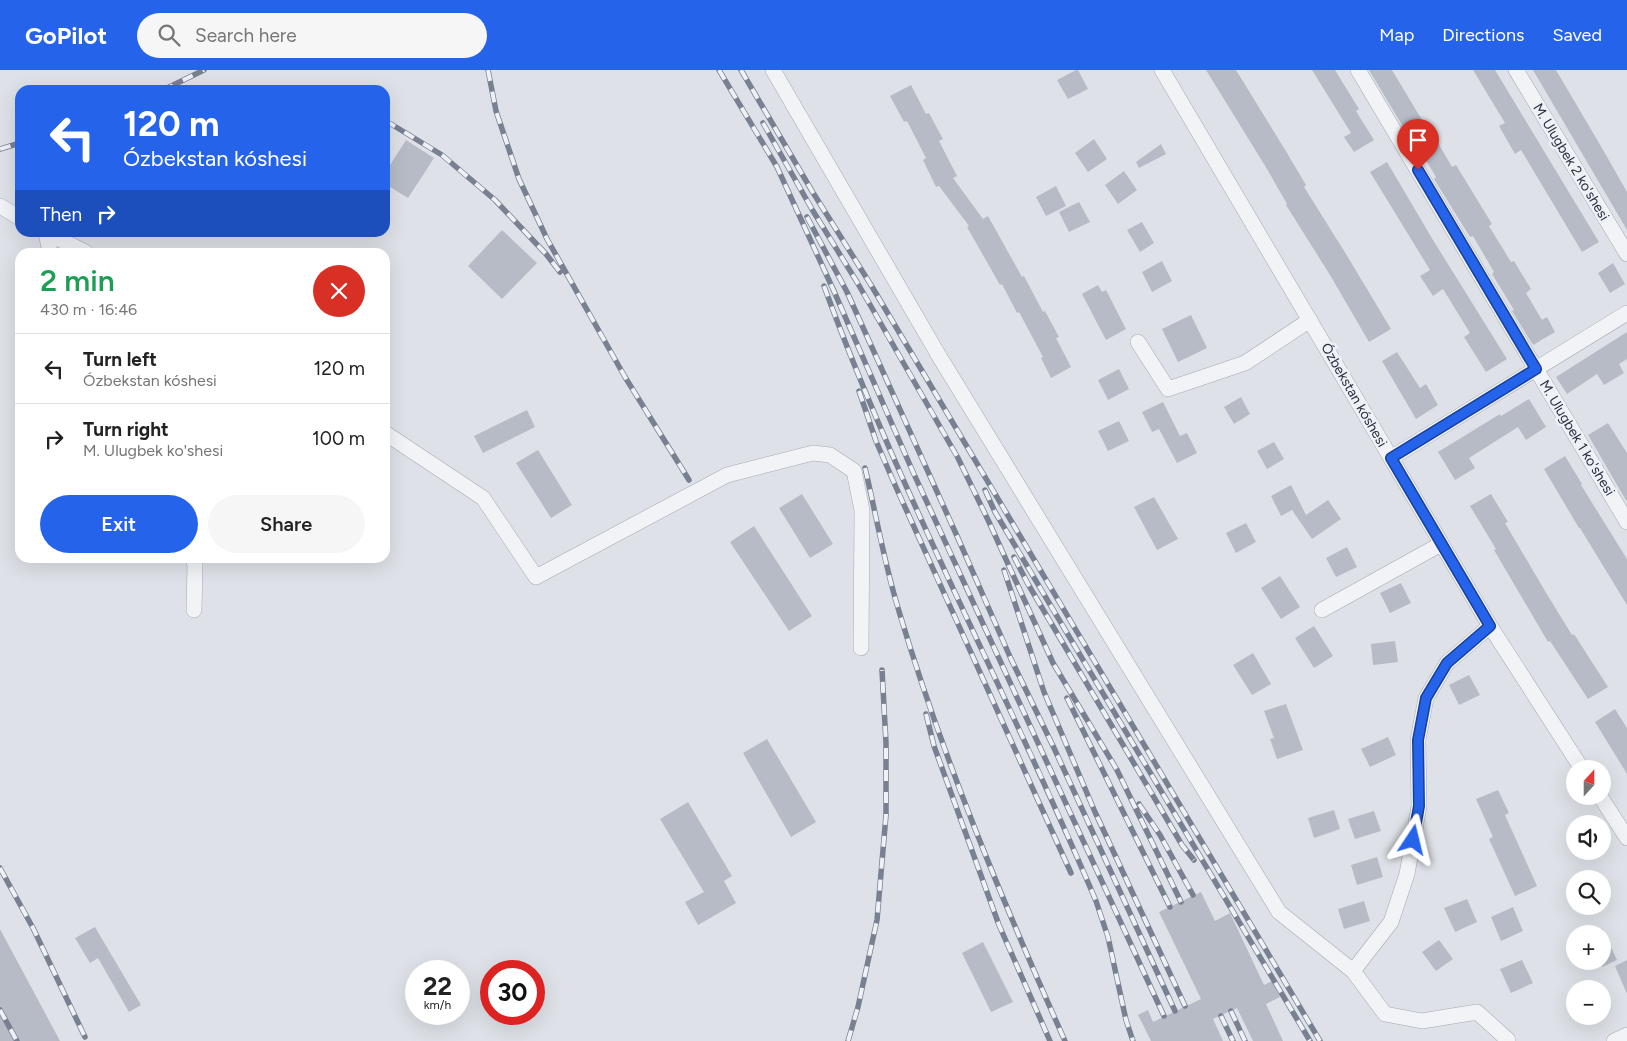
<!DOCTYPE html>
<html lang="en">
<head>
<meta charset="utf-8">
<style>
  body { margin:0; font-family:Figtree,sans-serif; background:#f6f6f6; color:#222; height:100vh; display:flex; flex-direction:column; font-size:19px; white-space:nowrap }
  * { box-sizing:border-box; margin:0 }
  p { font-size:16px; color:#767676 }
  .icon { flex:none; width:28px; height:28px; fill:none; stroke:currentColor; stroke-width:2; stroke-linecap:round; stroke-linejoin:round }
  .map { position:relative; flex:1; overflow:hidden }
  .side { position:absolute; left:15px; top:178px; width:375px; height:315px; display:flex; flex-direction:column; background:#fff; border-radius:15px; box-shadow:0 5px 20px #0002 }
  .side>* { flex:none }
  .hud { position:absolute; left:15px; top:15px; width:375px; height:152px; border-radius:15px; box-shadow:0 5px 20px #0002; background:#2563eb; color:#fff; overflow:hidden }
  .needle { width:32px; rotate:21deg }
  .tools { position:absolute; left:1566px; top:690px; display:grid; gap:10px }
  .tools a { display:grid; place-items:center; width:45px; height:45px; border-radius:50%; background:#fff; box-shadow:0 5px 20px #0002; font-size:25px }
  .speed { position:absolute; left:405px; top:890px; display:flex; gap:10px; font-size:25px; font-weight:700; text-align:center }
  .speed>* { display:grid; place-content:center; width:65px; height:65px; border-radius:50%; background:#fff; box-shadow:0 5px 20px #0002; line-height:1 }
  .speed small { font-size:12px; font-weight:400 }
  .speed .limit { border:8px solid #d22; background:#fff; color:#111 }
  .pin { position:absolute; display:grid; place-items:center; width:42px; height:42px; color:#fff; margin:-51px -21px; border-radius:50% 50% 50% 0; rotate:-45deg; box-shadow:0 0 5px #0007 }
  .pin .icon { rotate:45deg }
  .me { position:absolute; width:55px; margin:-28px; rotate:10deg; stroke-linejoin:round; filter:drop-shadow(0 0 4px #0008) }
  .turn { display:flex; align-items:center; gap:18px; height:105px; padding:0 25px; font-size:22px }
  .turn .icon { width:65px; height:65px; stroke-width:2.5 }
  .turn b { display:block; font-size:35px; line-height:42px }
  .then { display:flex; align-items:center; height:48px; padding:0 25px; background:#0003; gap:10px; font-size:19px }
  .round { display:grid; place-items:center; flex:none; width:52px; height:52px; border-radius:26px; background:#f6f6f6 }
  .overview { display:flex; align-items:center; justify-content:space-between; height:85px; padding:0 25px }
  h1 { font-size:30px; font-weight:600; line-height:38px; color:#1e9e55 }
  .button { display:flex; gap:10px; margin-top:auto; padding:10px 25px }
  .button a { flex:1; height:58px; border-radius:30px; background:#2563eb; color:#fff; font-size:20px; font-weight:600; line-height:58px; text-align:center }
  .button a+a { background:#f6f6f6; color:#222 }
  ul { padding:0; list-style:none }
  li { display:flex; align-items:center; gap:15px; height:70px; padding:0 25px; border-top:1px solid #e0e0e0 }
  li div { flex:1 }
  li b { display:block; font-size:19px }
  li em { font-style:normal }
  header { display:flex; align-items:center; gap:30px; box-sizing:border-box; height:70px; padding:0 25px; background:#2563eb; color:#fff }
  header strong { font-size:24px }
  nav { display:flex; gap:28px; margin-inline-start:auto; font-size:18px }
  .search { width:350px; height:45px; background:#f6f6f6; display:flex; align-items:center; gap:12px; box-sizing:border-box; padding:0 18px; border-radius:28px; color:#767676; font-size:19px }
  .map>svg:first-child { display:block }
  .building { fill:#b6bbc5 }
  .lines { fill:none; stroke-linecap:round; stroke-linejoin:round }
  .minor-casing { stroke:#a4a9b2; stroke-width:16 }
  .minor { stroke:#f1f3f6; stroke-width:15 }
  .rail-casing { stroke:#788091; stroke-width:5.5 }
  .rail { stroke:#eef1f5; stroke-width:4; stroke-dasharray:11; stroke-linecap:butt }
  .route-casing { stroke:#184099; stroke-width:12 }
  .route { stroke:#2563eb; stroke-width:9 }
  .labels { text-anchor:middle; dominant-baseline:central; stroke-width:5; stroke-linejoin:round; paint-order:stroke }
  .street-label { font-size:14px; fill:#282f3f; stroke:#eef1f5 }
</style>
</head>
<body>
<header>
<strong>GoPilot</strong>
<div class="search"><svg class="icon" aria-label="search" viewBox="0 0 24 24"><circle cx="10" cy="10" r="6"/><path d="M15 15l6 6"/></svg>Search here</div>
<nav><a>Map</a><a>Directions</a><a>Saved</a></nav>
</header>
<div class="map">
<svg width="1627" height="971" viewBox="0 0 1627 971">
  <rect width="100%" height="100%" fill="#dee2e8"/>
  <path class="building" d="M1076 0H1078L1088 19 1068 29 1057 10Z
    M1206 0H1236L1287 83 1306 115 1304 117 1346 184 1391 259 1369 272 1330 205 1286 135 1287 134 1267 99Z
    M1312 0H1335L1359 39 1356 41 1374 70 1354 82 1344 67 1351 63Z
    M1369 0H1392L1428 60 1430 59 1452 97 1456 95 1492 154 1489 156 1511 192 1514 191 1531 219 1526 223 1542 250 1547 247 1555 262 1533 275 1512 241 1514 240 1492 204 1494 202 1473 166 1470 167 1434 109 1436 107 1410 64 1408 65Z
    M1473 0H1495L1599 172 1582 182 1521 80 1515 84 1499 56 1505 53Z
    M1533 0H1556L1602 78 1627 122V160Z
    M911 15 926 44 929 43 943 69 939 71 957 106 953 108 983 149 988 146 1022 207 1024 206 1043 242 1045 241 1059 267 1056 268 1071 297 1051 308 1041 288 1043 287 1019 242 1017 243 1002 214 1000 215 967 157 969 156 939 116 936 117 923 90 926 88 907 51 904 52 890 26Z
    M1094 69 1107 89 1088 102 1075 83Z
    M406 70 434 88 408 128 385 114V103Z
    M1161 74 1166 84 1139 98 1136 92Z
    M1387 92 1433 170 1507 289 1486 302 1464 267 1470 263 1443 219 1433 226 1420 206 1430 200 1370 102Z
    M1124 101 1137 120 1118 134 1105 115Z
    M1056 116 1066 136 1046 146 1036 127Z
    M1079 132 1090 152 1069 162 1059 142Z
    M1142 152 1154 173 1140 182 1127 160Z
    M502 160 537 193 502 229 468 196Z
    M1162 191 1172 211 1152 222 1142 202Z
    M1613 193 1625 214 1610 223 1598 203Z
    M1098 215 1102 222 1106 220 1126 259 1106 270 1082 224Z
    M1191 245 1207 278 1178 292 1162 259Z
    M1627 262V289L1619 294 1624 303 1604 315 1597 304 1567 324 1556 307Z
    M1397 282 1420 318 1426 314 1438 335 1416 349 1382 291Z
    M1119 299 1129 319 1108 330 1098 310Z
    M1241 327 1250 344 1234 354 1224 337Z
    M1529 329 1546 357 1526 370 1518 357 1469 388 1475 398 1455 410 1438 382 1500 344 1501 346Z
    M1163 332 1180 366 1187 363 1197 383 1177 393 1159 359 1152 362 1142 342Z
    M527 340 535 357 483 383 474 366Z
    M1119 351 1129 371 1108 381 1098 361Z
    M1608 353 1627 383V432L1588 365Z
    M1274 372 1284 389 1267 399 1257 381Z
    M538 380 572 435 551 448 516 393Z
    M1565 386 1582 414 1581 415 1627 489V535L1580 458H1579L1544 399Z
    M1291 415 1306 445 1328 430 1341 449 1312 469 1292 440 1281 446 1271 426Z
    M802 424 833 474 810 488 779 438Z
    M1491 424 1508 452 1505 453 1548 526 1572 565 1574 564 1608 617 1588 629 1550 571 1548 572 1494 480 1496 479 1470 436Z
    M1154 427 1178 469 1157 480 1134 437Z
    M1246 453 1256 472 1236 483 1226 463Z
    M754 456 812 546 789 561 730 472Z
    M1347 477 1357 497 1336 507 1326 488Z
    M1280 506 1300 537 1281 549 1261 518Z
    M1401 513 1411 533 1390 543 1380 523Z
    M1314 556 1333 586 1314 598 1295 568Z
    M1395 571 1398 592 1373 595 1371 574Z
    M1253 583 1271 614 1252 625 1233 595Z
    M1469 605 1480 625 1459 635 1449 615Z
    M1286 634 1303 680 1277 689 1270 669 1274 668 1264 641Z
    M1615 639 1627 658V704L1595 652Z
    M1388 667 1396 685 1370 697 1361 679Z
    M767 669 816 752 791 767 743 683Z
    M1498 720 1509 743 1505 745 1537 816 1515 826 1489 769 1493 767 1476 729Z
    M688 732 732 806 724 811 736 833 698 855 685 832 704 822 660 749Z
    M1334 740 1340 759 1314 768 1308 748Z
    M1374 741 1381 761 1355 769 1348 749Z
    M1377 787 1383 807 1357 815 1351 795Z
    M1201 822 1215 851 1230 843 1264 915 1272 911 1280 927 1266 934 1283 971H1253L1237 938 1213 949 1223 971H1151L1138 945 1148 940 1153 952 1201 929 1159 842Z
    M1467 829 1477 852 1455 862 1444 838Z
    M1364 831 1370 851 1344 859 1338 839Z
    M1513 837 1523 861 1501 871 1491 847Z
    M95 857 141 935 129 942 98 888 90 893 75 868Z
    M1602 858 1617 890 1602 897Z
    M0 859 60 971H0Z
    M1439 870 1453 889 1436 901 1422 882Z
    M983 872 1013 932 991 942 962 883Z
    M1522 890 1533 913 1511 923 1500 899Z
    M1627 890V924L1615 896Z"/>
  <g class="lines">
    <defs>
      <path id="minor" d="M773 0 939 286 1279 842 1353 901 1385 944 1422 951 1477 942 1508 970
        M1162 0 1490 556 1582 699
        M1358 0 1627 452
        M1516 0 1627 184
        M0 136 20 148
        M45 162 85 182
        M46 163 50 182
        M1138 272 1168 319 1245 293 1310 250
        M385 363 483 428 536 507 727 405 813 383 830 385 854 401 862 440 861 578
        M1391 388 1627 243
        M192 488 195 494 194 540
        M1322 540 1441 474
        M1600 726 1627 768
        M1353 901 1391 852 1407 804 1419 736 1418 670 1426 628 1447 593 1490 556
        M1614 971 1627 965"/>
    </defs>
    <use href="#minor" class="minor-casing"/>
    <use href="#minor" class="minor"/>
    <defs>
      <path id="rail" d="M488 0 496 41 519 109 547 169 625 307 689 410
        M719 0 777 97 833 219 913 402 1164 946
        M741 0 812 121 871 215 1320 971
        M163 20 204 0
        M385 52 391 54 442 85 495 130 546 184 560 202
        M763 53 813 141 857 212 958 388 989 452 1053 593 1117 700 1181 832
        M0 79 20 73
        M807 147 847 222 957 466 1011 589 1054 678 1175 941
        M824 216C901 427 1009 625 1096 831L1108 867 1126 950 1133 971
        M859 321 876 371 895 415 1071 803
        M865 398C876 444 884 492 898 538 942 686 1002 830 1065 971
        M985 420 995 442 1310 971
        M1014 487 1028 514 1165 746 1182 775 1194 790
        M1004 500 1044 622 1095 742 1185 936
        M1067 628 1170 837
        M926 644 934 676 999 855 1050 971
        M1139 734 1160 765 1193 825
        M0 798 33 858 85 967
        M0 940 17 971
        M1231 941 1245 971
        M1221 946 1233 971
        M848 971 858 937 877 850 886 745V673L882 600"/>
    </defs>
    <use href="#rail" class="rail-casing"/>
    <use href="#rail" class="rail"/>
  </g>
  <g class="lines">
    <defs>
      <path id="route" d="M1413 770 1419 736 1418 670 1426 628 1447 593 1490 556 1391 388 1536 299 1418 100"/>
    </defs>
    <use href="#route" class="route-casing"/>
    <use href="#route" class="route"/>
  </g>
  <g class="labels">
    <g class="street-label">
      <text transform="translate(1571 92) rotate(59)">M. Ulugbek 2 ko'shesi</text>
      <text transform="translate(1354 325) rotate(60)">Ózbekstan kóshesi</text>
      <text transform="translate(1577 368) rotate(59)">M. Ulugbek 1 ko'shesi</text>
    </g>
  </g>
</svg>
<div class="tools">
<a><svg class="needle" viewBox="-14 -14 28 28"><path d="M0-13l5 13h-10z" fill="#e53935"/><path d="M0 13l5-13h-10z" fill="#767676"/></svg></a>
<a><svg class="icon" aria-label="sound" viewBox="0 0 24 24"><path d="M4 9h4l5-4v14l-5-4H4zM17 9q2 3 0 6"/></svg></a>
<a><svg class="icon" aria-label="search" viewBox="0 0 24 24"><circle cx="10" cy="10" r="6"/><path d="M15 15l6 6"/></svg></a>
<a>+</a>
<a>−</a>
</div>
<div class="speed"><div>22<small>km/h</small></div><div class="limit">30</div></div>
<div class="pin" style="left:1418px;top:100px;background:#d93025"><svg class="icon" aria-label="arrive" viewBox="0 0 24 24"><path d="M6 21V4h12l-3 4 3 4H6"/></svg></div>
<svg class="me" style="left:1413px;top:770px" viewBox="-20 -20 40 40"><path d="M0-17L14 15 0 8-14 15z" fill="#2563eb" stroke="#fff" stroke-width="4"/></svg>
<div class="hud">
<div class="turn"><svg class="icon" aria-label="left" viewBox="0 0 24 24"><path d="M17 20v-9H6M10 6l-5 5 5 5"/></svg><div><b>120 m</b>Ózbekstan kóshesi</div></div>
<div class="then">Then<svg class="icon" aria-label="right" viewBox="0 0 24 24"><path d="M7 20v-9h11M14 6l5 5-5 5"/></svg></div>
</div>
<section class="side">
<div class="overview"><div><h1>2 min</h1><p>430 m · 16:46</p></div><a class="round" style="background:#d93025;color:#fff"><svg class="icon" aria-label="close" viewBox="0 0 24 24"><path d="M6 6l12 12M18 6L6 18"/></svg></a></div>
<ul>
<li><svg class="icon" aria-label="left" viewBox="0 0 24 24"><path d="M17 20v-9H6M10 6l-5 5 5 5"/></svg><div><b>Turn left</b><p>Ózbekstan kóshesi</p></div><em>120 m</em></li>
<li><svg class="icon" aria-label="right" viewBox="0 0 24 24"><path d="M7 20v-9h11M14 6l5 5-5 5"/></svg><div><b>Turn right</b><p>M. Ulugbek ko'shesi</p></div><em>100 m</em></li>
</ul>
<div class="button"><a>Exit</a><a>Share</a></div>
</section>
</div>
</body>
</html>
